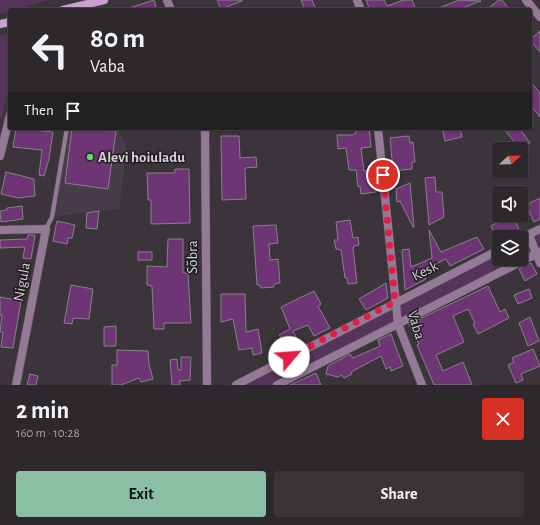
<!DOCTYPE html>
<html lang="en">
<head>
<meta charset="utf-8">
<style>
  body { margin:0; font-family:"Alegreya Sans",sans-serif; background:#383438; color:#f1f3f6; height:100vh; display:flex; flex-direction:column; font-size:15px; white-space:nowrap }
  * { box-sizing:border-box; margin:0 }
  p { font-size:13px; color:#a6a6a9 }
  .icon { flex:none; width:22px; height:22px; fill:none; stroke:currentColor; stroke-width:2; stroke-linecap:round; stroke-linejoin:round }
  .map { position:relative; height:385px; overflow:hidden }
  .side { display:flex; flex-direction:column; background:#2c282c; flex:1 }
  .side>* { flex:none }
  .banner { position:absolute; left:8px; top:8px; width:524px; height:122px; border-radius:4px; box-shadow:0 1px 3px #0004,0 0 0 1px #484448; background:#2c282c; color:#f1f3f6; overflow:hidden }
  .needle { width:26px; rotate:68deg }
  .controls { position:absolute; left:492px; top:142px; display:grid; gap:8px }
  .controls a { display:grid; place-items:center; width:36px; height:36px; border-radius:4px; background:#2c282c; box-shadow:0 1px 3px #0004,0 0 0 1px #484448; font-size:20px }
  .pin { position:absolute; display:grid; place-items:center; width:34px; height:34px; color:#fff; margin:-17px; border:2px solid #fff; border-radius:50%; box-shadow:0 1px 4px #0007 }
  .me { position:absolute; width:44px; margin:-22px; rotate:63deg; stroke-linejoin:round; filter:drop-shadow(0 0 3px #0008) }
  .turn { display:flex; align-items:center; gap:14px; height:84px; padding:0 16px; font-size:18px }
  .turn .icon { width:52px; height:52px; stroke-width:2.5 }
  .turn b { display:block; font-size:28px; line-height:34px }
  .then { display:flex; align-items:center; height:38px; padding:0 16px; background:#0003; gap:8px; font-size:15px }
  .round { display:grid; place-items:center; flex:none; width:42px; height:42px; border-radius:4px; background:#383438 }
  .overview { display:flex; align-items:center; justify-content:space-between; height:68px; padding:0 16px }
  h1 { font-size:24px; font-weight:700; line-height:30px }
  .action { display:flex; gap:8px; margin-top:auto; padding:8px 16px }
  .action a { flex:1; height:46px; border-radius:4px; background:#8abfa5; color:#111; font-size:16px; font-weight:700; line-height:46px; text-align:center }
  .action a+a { background:#383438; color:#f1f3f6 }
  .map>svg:first-child { display:block }
  .built { fill:#473d48 }
  .green { fill:#553559 }
  .building { fill:#6e3575; stroke:#888289 }
  .lines { fill:none; stroke-linecap:round; stroke-linejoin:round }
  .service-casing { stroke:#575157; stroke-width:5 }
  .minor-casing { stroke:#575157; stroke-width:9 }
  .tertiary-casing { stroke:#575157; stroke-width:9 }
  .secondary-casing { stroke:#575157; stroke-width:9 }
  .service { stroke:#957a98; stroke-width:4 }
  .minor { stroke:#957a98; stroke-width:8 }
  .tertiary { stroke:#957a98; stroke-width:8 }
  .secondary { stroke:#caa0cf; stroke-width:8 }
  .route { stroke:#e11d48; stroke-width:7; stroke-dasharray:0 12.6 }
  .poi-dot { fill:#67d466; stroke:#201d20; stroke-width:1.5 }
  .labels { text-anchor:middle; dominant-baseline:central; stroke-width:3; stroke-linejoin:round; paint-order:stroke }
  .poi-label { font-size:15px; font-weight:bold; fill:#d6d2d6; stroke:#201d20; text-anchor:start }
  .street-label { font-size:15px; fill:#d6d2d6; stroke:#201d20 }
</style>
</head>
<body>
<div class="map">
<svg width="540" height="385" viewBox="0 0 540 385">
  <rect width="100%" height="100%" fill="#3b353b"/>
  <path class="built" d="M67 128H117L127 147 119 209 52 217Z"/>
  <path class="green" d="M0 0H48L0 14Z
    M10 33V81L2 117 0 118V36Z
    M540 229V252L277 385H236L499 250V259H521V238Z"/>
  <path class="building" d="M154 0 157 10H129V8Z
    M217 0H242V1L221 9Z
    M301 0H312L316 10H305Z
    M366 0H384L387 6 404 0H412L416 10H370Z
    M459 0 481 1 457 10H434Z
    M499 0H502L510 10H486Z
    M540 31V52L530 40Z
    M530 81 540 93V117L530 105Z
    M16 128 53 132 49 159 44 176 39 175 42 150 13 147Z
    M72 128 116 131 108 189 65 183Z
    M355 128H369L371 147 361 148 364 171 374 170 376 192 361 194 360 186 358 187 356 170H349L346 148 338 149 337 135H352L356 133Z
    M442 128H460L462 137 445 141Z
    M503 128H519L530 143 521 150Z
    M221 136H239L240 158 256 157 257 167 245 168 246 199 222 200Z
    M409 136 410 143 413 142 415 162H412V169L393 171 390 138Z
    M175 169H189L190 223 151 224V200H148L147 173H175Z
    M6 172 34 179 35 196 18 198 1 194Z
    M435 177 436 192H442L444 217 429 225 425 178Z
    M410 183 414 227H413L400 201 397 202 396 189Z
    M540 198V219L534 222 526 205Z
    M22 206 23 219 1 222 0 211 7 210V208Z
    M99 211 97 229 86 228 87 213Z
    M512 215 520 231 508 237H496L491 226Z
    M350 220 353 238 358 237 359 245 354 246 353 248 357 283 348 284 347 278H345L341 250 336 249 334 240H338L336 222Z
    M57 221 75 225 72 238H68L67 244 53 241Z
    M276 225 278 243 269 244 270 260 278 259 280 283 274 284V287L261 288 260 285H257L253 226Z
    M429 230 441 252 477 237 484 249 450 266 446 259 422 271 426 279 405 290 402 250 409 249 411 267 432 258Z
    M28 235H35L31 259 23 258 25 247 0 248V240L27 239Z
    M168 239H183V273H188L191 323H164V329H154L152 286 147 285V266L167 267Z
    M138 252H152V260H138Z
    M531 263 537 274 525 281 519 269Z
    M386 283 388 298 366 310 359 299Z
    M71 285 93 289 89 319 73 318 72 324 64 323Z
    M488 286 500 312 505 309 509 318 478 334 473 324 475 323 468 309 453 316 464 342 436 355 443 371 463 362 472 385H434L417 345 419 344 409 324Z
    M529 289 532 298 518 304 514 295Z
    M314 291 321 304 318 306 330 328 314 336 308 325 293 331 300 344 282 353 276 341 281 338 279 335 290 329 281 307Z
    M221 294H245L246 332 258 329 262 353 253 355 252 348 239 350 233 319 221 322Z
    M0 297 21 301 13 348 1 347 3 332H0L2 315H0Z
    M530 317 539 341 528 346 519 323Z
    M116 326V346H104V327Z
    M391 334 403 366 391 371 390 367 386 369 381 356 351 372 352 374 344 378 342 375 338 377 326 374 328 366 350 354 353 358 380 346 378 340Z
    M533 349 540 366 521 374 523 380 516 383 508 365 514 362 512 358Z
    M117 350 148 351 149 364 153 379 141 382 139 378 121 385H112V365H117Z
    M181 357H191L190 380 179 381 180 385H172L170 360 177 359 178 370H181Z
    M316 373 321 385H290Z
    M30 374 38 376 36 385H27Z"/>
  <g class="lines">
    <defs>
      <path id="service" d="M46 229 52 217 67 128"/>
      <path id="minor" d="M357 0 361 10
        M526 0 540 17
        M378 128 398 324 422 385
        M0 156 10 115
        M0 230 46 229 16 385
        M529 235 540 263
        M521 238 540 229
        M236 385 499 250
        M277 385 540 252"/>
      <path id="tertiary" d="M167 0 171 10
        M205 128 207 385"/>
      <path id="secondary" d="M63 10 104 0
        M0 24 10 22"/>
    </defs>
    <use href="#service" class="service-casing"/>
    <use href="#minor" class="minor-casing"/>
    <use href="#tertiary" class="tertiary-casing"/>
    <use href="#secondary" class="secondary-casing"/>
    <use href="#service" class="service"/>
    <use href="#minor" class="minor"/>
    <use href="#tertiary" class="tertiary"/>
    <use href="#secondary" class="secondary"/>
  </g>
  <g class="lines">
    <path class="route" d="M289 357 395 302 383 175"/>
  </g>
  <circle class="poi-dot" cx="90" cy="157" r="4"/>
  <g class="labels">
    <g class="poi-label">
      <text x="98" y="157">Alevi hoiuladu</text>
    </g>
    <g class="street-label">
      <text transform="translate(192 257) rotate(-90)">Sõbra</text>
      <text transform="translate(425 271) rotate(-27)">Kesk</text>
      <text transform="translate(22 282) rotate(-79)">Nigula</text>
      <text transform="translate(416 325) rotate(73)">Vaba</text>
    </g>
  </g>
</svg>
<div class="controls">
<a><svg class="needle" viewBox="-14 -14 28 28"><path d="M0-13l5 13h-10z" fill="#e53935"/><path d="M0 13l5-13h-10z" fill="#a6a6a9"/></svg></a>
<a><svg class="icon" aria-label="sound" viewBox="0 0 24 24"><path d="M4 9h4l5-4v14l-5-4H4zM17 9q2 3 0 6"/></svg></a>
<a><svg class="icon" aria-label="layers" viewBox="0 0 24 24"><path d="M12 4l9 5-9 5-9-5zM3 14l9 5 9-5"/></svg></a>
</div>
<div class="pin" style="left:383px;top:175px;background:#d93025"><svg class="icon" aria-label="arrive" viewBox="0 0 24 24"><path d="M6 21V4h12l-3 4 3 4H6"/></svg></div>
<svg class="me" style="left:289px;top:357px" viewBox="-20 -20 40 40"><circle r="19" fill="#fff"/><path d="M0-13L10 11 0 6-10 11z" fill="#e11d48"/></svg>
<div class="banner">
<div class="turn"><svg class="icon" aria-label="left" viewBox="0 0 24 24"><path d="M17 20v-9H6M10 6l-5 5 5 5"/></svg><div><b>80 m</b>Vaba</div></div>
<div class="then">Then<svg class="icon" aria-label="arrive" viewBox="0 0 24 24"><path d="M6 21V4h12l-3 4 3 4H6"/></svg></div>
</div>
</div>
<section class="side">
<div class="overview"><div><h1>2 min</h1><p>160 m · 10:28</p></div><a class="round" style="background:#d93025;color:#fff"><svg class="icon" aria-label="close" viewBox="0 0 24 24"><path d="M6 6l12 12M18 6L6 18"/></svg></a></div>
<div class="action"><a>Exit</a><a>Share</a></div>
</section>
</body>
</html>
